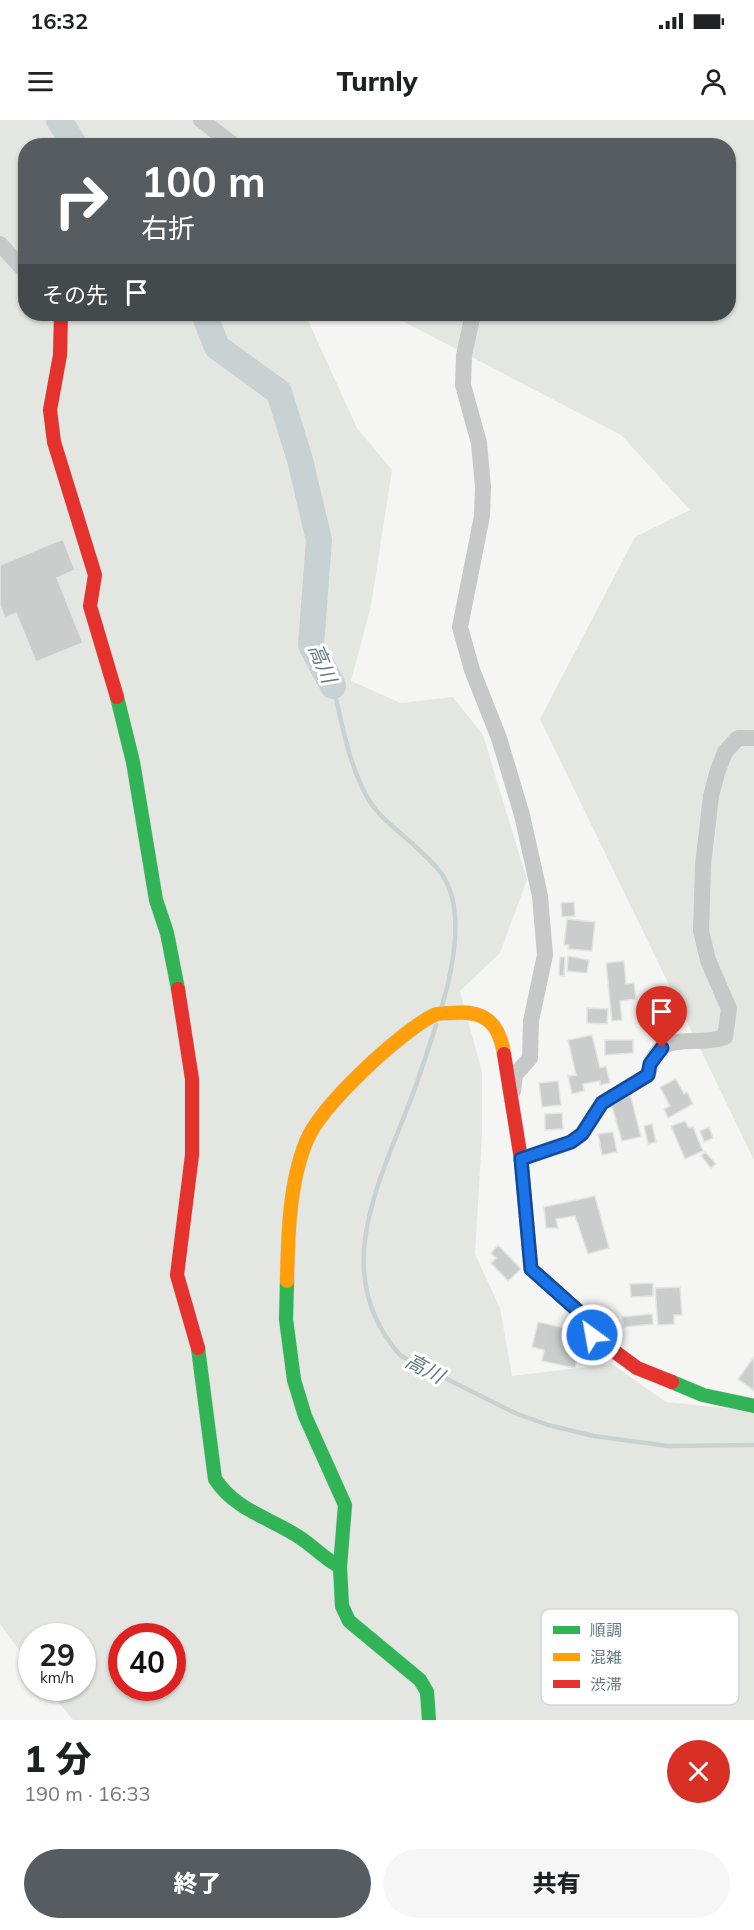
<!DOCTYPE html>
<html lang="ja">
<head>
<meta charset="utf-8">
<style>
  body { margin:0; font-family:Mulish,"Noto Sans JP",sans-serif; background:#f6f6f6; color:#202124; height:100vh; display:flex; flex-direction:column; font-size:22px; white-space:nowrap }
  * { box-sizing:border-box; margin:0 }
  p { font-size:20px; color:#757577 }
  .icon { flex:none; width:33px; height:33px; fill:none; stroke:currentColor; stroke-width:2; stroke-linecap:round; stroke-linejoin:round }
  .map { position:relative; height:1600px; overflow:hidden }
  .side { display:flex; flex-direction:column; background:#fff; flex:1 }
  .side>* { flex:none }
  .banner { position:absolute; left:18px; top:18px; width:718px; height:183px; border-radius:24px; box-shadow:0 2px 4px #0004; background:#565c60; color:#fff; overflow:hidden }
  .speed { position:absolute; left:18px; top:1503px; display:flex; gap:12px; font-size:30px; font-weight:700; text-align:center }
  .speed>* { display:grid; place-content:center; width:78px; height:78px; border-radius:50%; background:#fff; box-shadow:0 2px 4px #0004; line-height:1 }
  .speed small { font-size:15px; font-weight:400 }
  .speed .limit { border:9px solid #d22; background:#fff; color:#111 }
  .pin { position:absolute; display:grid; place-items:center; width:51px; height:51px; color:#fff; margin:-62px -26px; border-radius:50% 50% 50% 0; rotate:-45deg; box-shadow:0 0 6px #0007 }
  .pin .icon { rotate:45deg }
  .me { position:absolute; width:66px; margin:-33px; rotate:328deg; stroke-linejoin:round; filter:drop-shadow(0 0 4px #0008) }
  .turn { display:flex; align-items:center; gap:21px; height:126px; padding:0 24px; font-size:27px }
  .turn .icon { width:78px; height:78px; stroke-width:2.5 }
  .turn b { display:block; font-size:42px; line-height:51px }
  .then { display:flex; align-items:center; height:57px; padding:0 24px; background:#0003; gap:12px; font-size:22px }
  .round { display:grid; place-items:center; flex:none; width:63px; height:63px; border-radius:32px; background:#f6f6f6 }
  .summary { display:flex; align-items:center; justify-content:space-between; height:102px; padding:0 24px }
  h1 { font-size:36px; font-weight:800; line-height:45px }
  .primary-button { display:flex; gap:12px; margin-top:auto; padding:12px 24px }
  .primary-button a { flex:1; height:69px; border-radius:36px; background:#565c60; color:#fff; font-size:24px; font-weight:800; line-height:69px; text-align:center }
  .primary-button a+a { background:#f6f6f6; color:#202124 }
  .status { display:flex; justify-content:space-between; align-items:center; height:42px; padding:0 30px; background:#fff; direction:ltr }
  .status svg { height:16px; fill:currentColor }
  header { display:flex; justify-content:space-between; align-items:center; height:78px; padding:0 24px; background:#fff; font-size:27px; font-weight:800 }
  .map>svg:first-child { display:block }
  .green { fill:#e4e7e1; fill-rule:evenodd }
  .lines { fill:none; stroke-linecap:round; stroke-linejoin:round }
  .stream { stroke:#c8d2d3; stroke-width:4.5 }
  .river { stroke:#c8d2d3; stroke-width:26 }
  .building { fill:#cbcdcd; stroke:#e4e4e4; stroke-width:1.5 }
  .fast-casing { stroke:#d1d3d3; stroke-width:15 }
  .slow-casing { stroke:#d1d3d3; stroke-width:15 }
  .jam-casing { stroke:#d1d3d3; stroke-width:15 }
  .street { stroke:#c7c9c9; stroke-width:16 }
  .fast { stroke:#30b455; stroke-width:14 }
  .slow { stroke:#ff9f0a; stroke-width:14 }
  .jam { stroke:#e5322d; stroke-width:14 }
  .route-casing { stroke:#114b97; stroke-width:15 }
  .route { stroke:#1a73e8; stroke-width:10 }
  .labels { text-anchor:middle; dominant-baseline:central; stroke-width:6; stroke-linejoin:round; paint-order:stroke }
  .water-label { font-size:20px; font-style:italic; fill:#627b7f; stroke:#fff }
  .key { fill:#fff; stroke:#d1d7da; stroke-width:1.5 }
  .key-label { font-size:16px; fill:#667982 }
</style>
</head>
<body>
<div class="status"><b>16:32</b><svg viewBox="0 0 49 12"><path d="M0 12V9h3v3zM5 12V6h3v6zM10 12V3h3v9zM15 12V0h3v12zM26 1h20v11H26zM47 4h2v5h-2z"/></svg></div>
<header><svg class="icon" aria-label="menu" viewBox="0 0 24 24"><path d="M4 6h16M4 12h16M4 18h16"/></svg>Turnly<svg class="icon" aria-label="person" viewBox="0 0 24 24"><circle cx="12" cy="8" r="4"/><path d="M4 21q1-7 8-7t8 7"/></svg></header>
<div class="map">
<svg width="754" height="1600" viewBox="0 0 754 1600">
  <rect width="100%" height="100%" fill="#f5f5f4"/>
  <path class="green" d="M0 0H754V1040L540 599 635 417 690 390 621 315 389 194H729V26H26V194H305L357 308 392 350 371 486 351 561 401 583 453 577 483 615 527 760 500 833 460 871 482 952V1016L475 1134 500 1188 512 1256 612 1244 666 1282 754 1291V1600H73L47 1568H82V1516H32L31 1546 0 1504ZM122 1516H172V1568H122Z"/>
  <g class="lines">
    <path class="stream" d="M333 566C342 603 348 641 366 675 376 695 396 709 413 724 422 733 433 742 441 753 466 787 453 849 442 886
      M436 905C428 930 420 955 411 979 379 1063 328 1156 401 1236L515 1293 548 1305 594 1316 668 1326 754 1325"/>
    <path class="river" d="M59 0 75 26
      M204 194 217 227 279 272 300 340 319 420 311 525 333 566"/>
  </g>
  <path class="building" d="M63 419 75 450 57 458 83 523 36 542 16 493 5 498 0 485V445Z
    M574 782 575 796 562 797 561 783Z
    M567 799 595 802 592 831 568 829 569 825H564Z
    M568 836 589 840 587 853 567 851Z
    M560 837H565L564 856 559 855Z
    M624 841 626 864 634 863 636 879 620 881 622 900 612 901 606 843Z
    M587 888 608 889 607 904 587 903Z
    M592 915 600 948 606 946 610 963 600 965V961L583 964 584 971 572 974 568 956 576 955 568 920Z
    M605 920H633V933L605 935Z
    M676 959 684 974 687 972 693 984 668 998 664 989 670 986 660 967Z
    M558 961 561 985 542 987 539 963Z
    M629 970 641 1017 622 1021 610 980Z
    M562 993 563 1009 545 1010V994Z
    M685 1001 689 1008 693 1007 703 1031 685 1039 671 1006Z
    M652 1004 656 1022 648 1024 644 1006Z
    M709 1007 713 1018 704 1022 700 1011Z
    M613 1012 617 1032 602 1035 598 1014Z
    M705 1032 716 1044 711 1048 701 1036Z
    M595 1076 609 1128 588 1134 575 1096 556 1099 558 1108H546L544 1087Z
    M498 1125 521 1149 508 1161 491 1143 496 1138 491 1133Z
    M653 1163V1176L631 1177 630 1164Z
    M680 1167 682 1195H674V1204L658 1205 655 1168Z
    M652 1194 653 1204 624 1207 622 1197Z
    M538 1202 583 1212 575 1248 542 1241 544 1230 532 1227Z
    M754 1237V1271L738 1259Z"/>
  <g class="lines">
    <defs>
      <path id="fast" d="M117 577 133 642 156 780 167 813 178 869
        M287 1161 286 1199 294 1260 305 1296 345 1385 340 1447 342 1486 349 1501 420 1560 427 1572 429 1600
        M198 1228 215 1359C237 1392 272 1398 302 1419 315 1428 326 1440 340 1447
        M672 1262 703 1275 754 1286"/>
      <path id="slow" d="M287 1161C288 1116 289 1064 306 1022 320 986 400 912 434 895 439 893 446 893 452 893 484 890 499 902 504 934"/>
      <path id="jam" d="M61 194 60 235 50 290 54 322 95 455 90 486 117 577
        M178 869 192 959V1035L177 1155 198 1228
        M504 934 521 1039 531 1149 577 1190 592 1215 637 1248 672 1262"/>
    </defs>
    <use href="#fast" class="fast-casing"/>
    <use href="#slow" class="slow-casing"/>
    <use href="#jam" class="jam-casing"/>
    <path class="street" d="M201 0 235 26
      M0 124 26 152
      M473 194 464 235 463 265 479 323 483 367 482 396 460 507 472 550 499 618 522 695 540 776 545 835 531 901 530 938 515 955 513 971
      M521 1039 571 1022 582 1014 602 983 648 955C658 905 692 929 725 917L729 889 708 840 701 811 703 745 711 676 718 650 725 632 738 618H754"/>
    <use href="#fast" class="fast"/>
    <use href="#slow" class="slow"/>
    <use href="#jam" class="jam"/>
  </g>
  <g class="lines">
    <defs>
      <path id="route" d="M592 1215 577 1190 531 1149 521 1039 571 1022 582 1014 602 983 648 955 650 944 662 928"/>
    </defs>
    <use href="#route" class="route-casing"/>
    <use href="#route" class="route"/>
  </g>
  <g class="labels">
    <g class="water-label">
      <text transform="translate(323 543) rotate(67)">高川</text>
      <text transform="translate(425 1248) rotate(28)">高川</text>
    </g>
  </g>
  <rect x="541" y="1489" width="198" height="96" rx="9" class="key"/>
  <rect x="553" y="1506" width="27" height="8" fill="#30b455"/>
  <rect x="553" y="1533" width="27" height="8" fill="#ff9f0a"/>
  <rect x="553" y="1560" width="27" height="8" fill="#e5322d"/>
  <g class="key-label">
    <text x="590" y="1516">順調</text>
    <text x="590" y="1543">混雑</text>
    <text x="590" y="1570">渋滞</text>
  </g>
</svg>
<div class="speed"><div>29<small>km/h</small></div><div class="limit">40</div></div>
<div class="pin" style="left:662px;top:928px;background:#d93025"><svg class="icon" aria-label="arrive" viewBox="0 0 24 24"><path d="M6 21V4h12l-3 4 3 4H6"/></svg></div>
<svg class="me" style="left:592px;top:1215px" viewBox="-20 -20 40 40"><circle r="17" fill="#1a73e8" stroke="#fff" stroke-width="3"/><path d="M0-11L8 9 0 5-8 9z" fill="#fff"/></svg>
<div class="banner">
<div class="turn"><svg class="icon" aria-label="right" viewBox="0 0 24 24"><path d="M7 20v-9h11M14 6l5 5-5 5"/></svg><div><b>100 m</b>右折</div></div>
<div class="then">その先<svg class="icon" aria-label="arrive" viewBox="0 0 24 24"><path d="M6 21V4h12l-3 4 3 4H6"/></svg></div>
</div>
</div>
<section class="side">
<div class="summary"><div><h1>1 分</h1><p>190 m · 16:33</p></div><a class="round" style="background:#d93025;color:#fff"><svg class="icon" aria-label="close" viewBox="0 0 24 24"><path d="M6 6l12 12M18 6L6 18"/></svg></a></div>
<div class="primary-button"><a>終了</a><a>共有</a></div>
</section>
</body>
</html>
